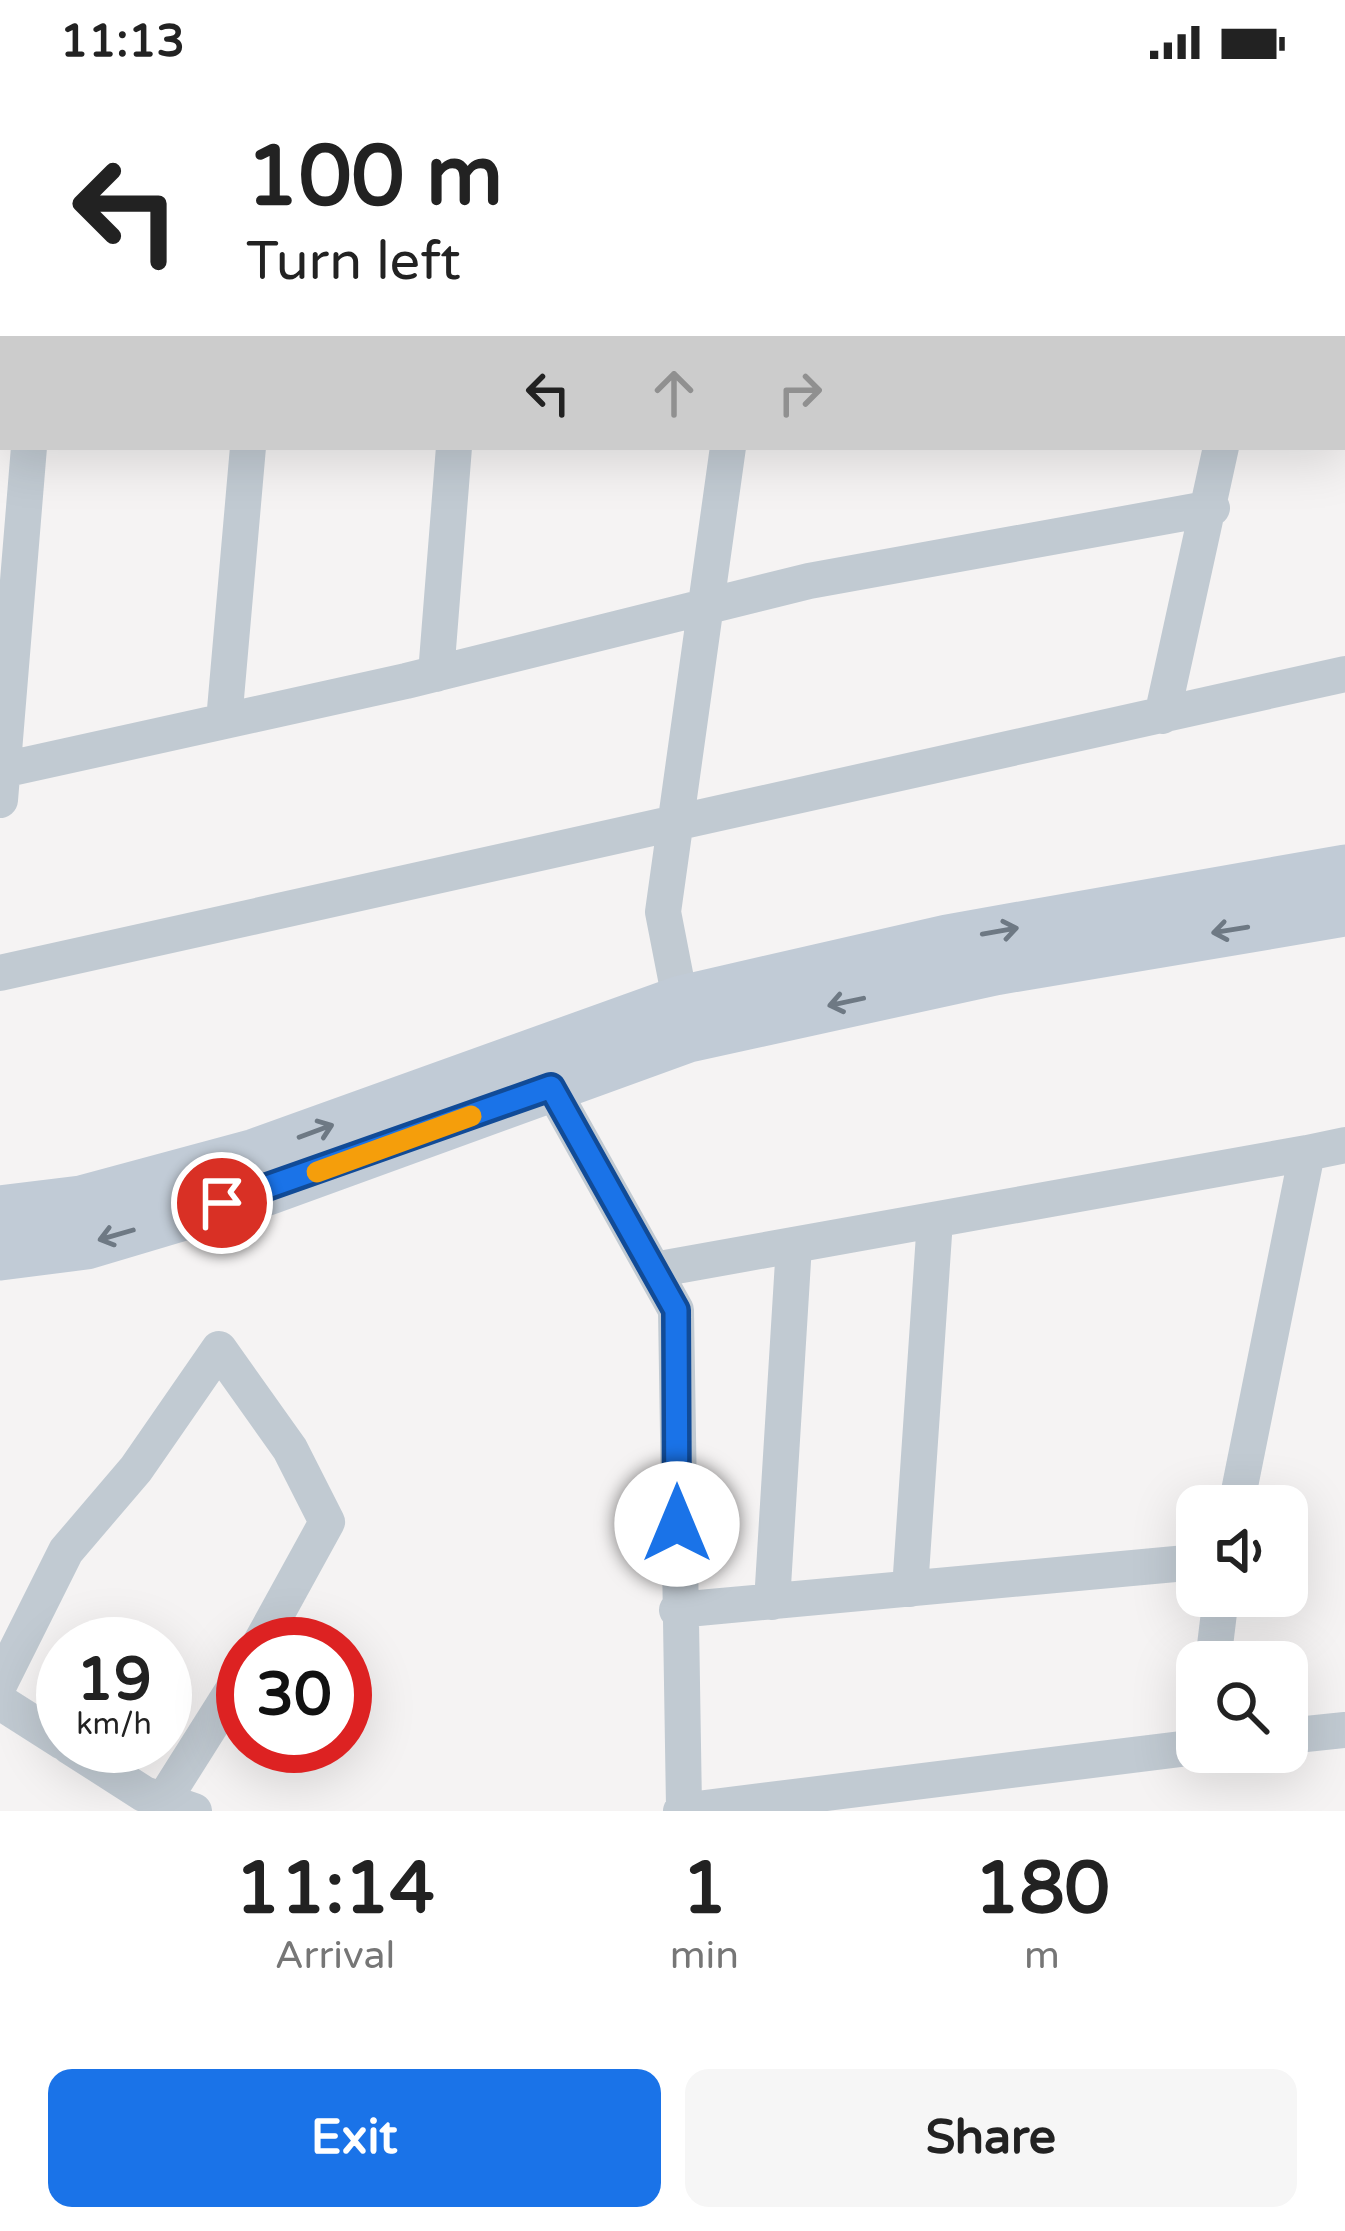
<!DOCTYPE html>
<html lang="en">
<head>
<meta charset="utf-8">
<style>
  body { margin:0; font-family:"Varela Round",sans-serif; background:#f6f6f6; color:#222; height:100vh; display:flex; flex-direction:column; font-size:45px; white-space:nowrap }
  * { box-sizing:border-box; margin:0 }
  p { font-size:39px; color:#767676 }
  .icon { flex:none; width:66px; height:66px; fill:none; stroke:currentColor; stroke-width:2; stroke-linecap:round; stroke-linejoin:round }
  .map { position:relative; height:1727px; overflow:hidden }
  .panel { display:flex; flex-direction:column; background:#fff; flex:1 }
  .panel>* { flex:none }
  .top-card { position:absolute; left:0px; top:0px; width:1347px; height:366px; box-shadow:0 12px 48px #0002; background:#fff; color:#222; overflow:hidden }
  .buttons { position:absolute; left:1176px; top:1401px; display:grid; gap:24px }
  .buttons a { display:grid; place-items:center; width:132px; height:132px; border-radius:24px; background:#fff; box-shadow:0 12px 48px #0002; font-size:60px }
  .speed { position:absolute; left:36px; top:1533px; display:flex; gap:24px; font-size:60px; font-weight:700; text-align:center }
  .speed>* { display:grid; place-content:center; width:156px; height:156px; border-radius:50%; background:#fff; box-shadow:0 12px 48px #0002; line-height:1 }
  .speed small { font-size:30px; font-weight:400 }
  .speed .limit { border:18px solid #d22; background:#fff; color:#111 }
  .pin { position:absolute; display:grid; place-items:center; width:102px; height:102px; color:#fff; margin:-51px; border:6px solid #fff; border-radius:50%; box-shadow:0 3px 12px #0007 }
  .me { position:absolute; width:132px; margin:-66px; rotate:0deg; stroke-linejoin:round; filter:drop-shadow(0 0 9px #0008) }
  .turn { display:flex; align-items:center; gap:42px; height:252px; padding:0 48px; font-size:54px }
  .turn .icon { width:156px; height:156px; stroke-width:2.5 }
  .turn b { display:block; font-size:84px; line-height:102px }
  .lanes { display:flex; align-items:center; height:114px; padding:0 48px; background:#0003; justify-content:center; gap:60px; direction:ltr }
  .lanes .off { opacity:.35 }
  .eta { display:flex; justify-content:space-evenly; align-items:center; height:204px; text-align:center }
  .eta b { font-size:72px; font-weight:700; line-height:84px }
  .cta { display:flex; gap:24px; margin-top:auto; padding:24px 48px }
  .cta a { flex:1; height:138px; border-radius:24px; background:#1a73e8; color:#fff; font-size:48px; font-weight:700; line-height:138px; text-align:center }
  .cta a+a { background:#f6f6f6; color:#222 }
  .status { display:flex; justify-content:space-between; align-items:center; height:84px; padding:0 60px; background:#fff; direction:ltr }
  .status svg { height:33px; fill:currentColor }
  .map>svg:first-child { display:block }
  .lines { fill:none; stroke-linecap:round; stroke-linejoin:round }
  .minor { stroke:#c1cad2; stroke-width:36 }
  .secondary { stroke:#c1cbd6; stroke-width:51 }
  .oneway { stroke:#6e7984 }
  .route-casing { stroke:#114b97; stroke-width:30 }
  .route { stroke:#1a73e8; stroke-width:21 }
  .slow { stroke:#f59e0b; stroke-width:21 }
</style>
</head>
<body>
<div class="status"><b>11:13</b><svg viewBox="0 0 49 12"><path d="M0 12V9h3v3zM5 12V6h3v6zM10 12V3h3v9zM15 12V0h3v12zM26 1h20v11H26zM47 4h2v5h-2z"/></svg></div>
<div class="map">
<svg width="1345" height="1727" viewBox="0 0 1345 1727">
  <rect width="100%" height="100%" fill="#f5f3f3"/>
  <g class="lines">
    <path class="minor" d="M61 3V0
      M277 3V0
      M776 3V0
      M1344 148H1345
      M436 590 454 363
      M1162 632 1221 363
      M224 637 248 363
      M3 686 406 597 809 497 1212 424
      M0 716 29 363
      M0 889 1345 590
      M685 941 663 828 728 363
      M551 1003 676 1226 684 1723
      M654 1186 1307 1069
      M1236 1422 1307 1069 1345 1061
      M910 1505 935 1136
      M772 1518 794 1161
      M677 1526 1197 1478
      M1213 1578 1221 1512
      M0 1599 66 1467 136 1385 219 1265 290 1365 327 1438 260 1560
      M0 1618 63 1658
      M1287 1652 1345 1646
      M69 1662 144 1710 194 1727
      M163 1717 243 1590
      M681 1727 1197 1663"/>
    <path class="secondary" d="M0 1127 81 1117 255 1070 681 917 947 856 1345 786
      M0 1171 86 1160 267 1106 688 953 994 886 1345 827"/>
  </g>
  <defs><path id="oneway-shaft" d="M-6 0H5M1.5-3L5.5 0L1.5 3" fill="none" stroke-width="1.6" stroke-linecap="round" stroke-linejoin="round" transform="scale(3)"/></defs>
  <g class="oneway">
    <use href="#oneway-shaft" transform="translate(1230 846) rotate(171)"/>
    <use href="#oneway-shaft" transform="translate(1000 847) rotate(-10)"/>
    <use href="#oneway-shaft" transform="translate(846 918) rotate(168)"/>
    <use href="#oneway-shaft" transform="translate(316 1047) rotate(-20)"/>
    <use href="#oneway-shaft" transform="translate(116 1151) rotate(164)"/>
  </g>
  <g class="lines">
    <defs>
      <path id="route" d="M222 1119 551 1003 676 1226 677 1440"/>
    </defs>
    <use href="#route" class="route-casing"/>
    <use href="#route" class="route"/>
    <path class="slow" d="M317 1088 471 1032"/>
  </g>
</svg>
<div class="buttons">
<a><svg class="icon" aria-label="sound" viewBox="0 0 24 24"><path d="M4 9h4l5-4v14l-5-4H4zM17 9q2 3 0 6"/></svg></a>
<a><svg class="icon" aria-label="search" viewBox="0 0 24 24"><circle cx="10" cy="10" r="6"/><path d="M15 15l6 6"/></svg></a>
</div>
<div class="speed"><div>19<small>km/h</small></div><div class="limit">30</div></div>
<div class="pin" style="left:222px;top:1119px;background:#d93025"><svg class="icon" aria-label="arrive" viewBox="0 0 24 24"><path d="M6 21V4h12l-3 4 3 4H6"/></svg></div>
<svg class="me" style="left:677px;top:1440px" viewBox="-20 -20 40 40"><circle r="19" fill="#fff"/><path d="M0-13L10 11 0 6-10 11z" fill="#1a73e8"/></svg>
<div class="top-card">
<div class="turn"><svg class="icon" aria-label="left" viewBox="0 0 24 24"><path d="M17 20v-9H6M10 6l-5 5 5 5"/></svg><div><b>100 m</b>Turn left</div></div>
<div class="lanes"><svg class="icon" aria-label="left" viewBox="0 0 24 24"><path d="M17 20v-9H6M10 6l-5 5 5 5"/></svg><svg class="icon off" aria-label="ahead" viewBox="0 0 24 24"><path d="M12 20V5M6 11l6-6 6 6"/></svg><svg class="icon off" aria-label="right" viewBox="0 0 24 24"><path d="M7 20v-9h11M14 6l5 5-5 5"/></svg></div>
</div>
</div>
<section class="panel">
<div class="eta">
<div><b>11:14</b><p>Arrival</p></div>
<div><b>1</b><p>min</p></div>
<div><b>180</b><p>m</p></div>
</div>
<div class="cta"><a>Exit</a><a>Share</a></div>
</section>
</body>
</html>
